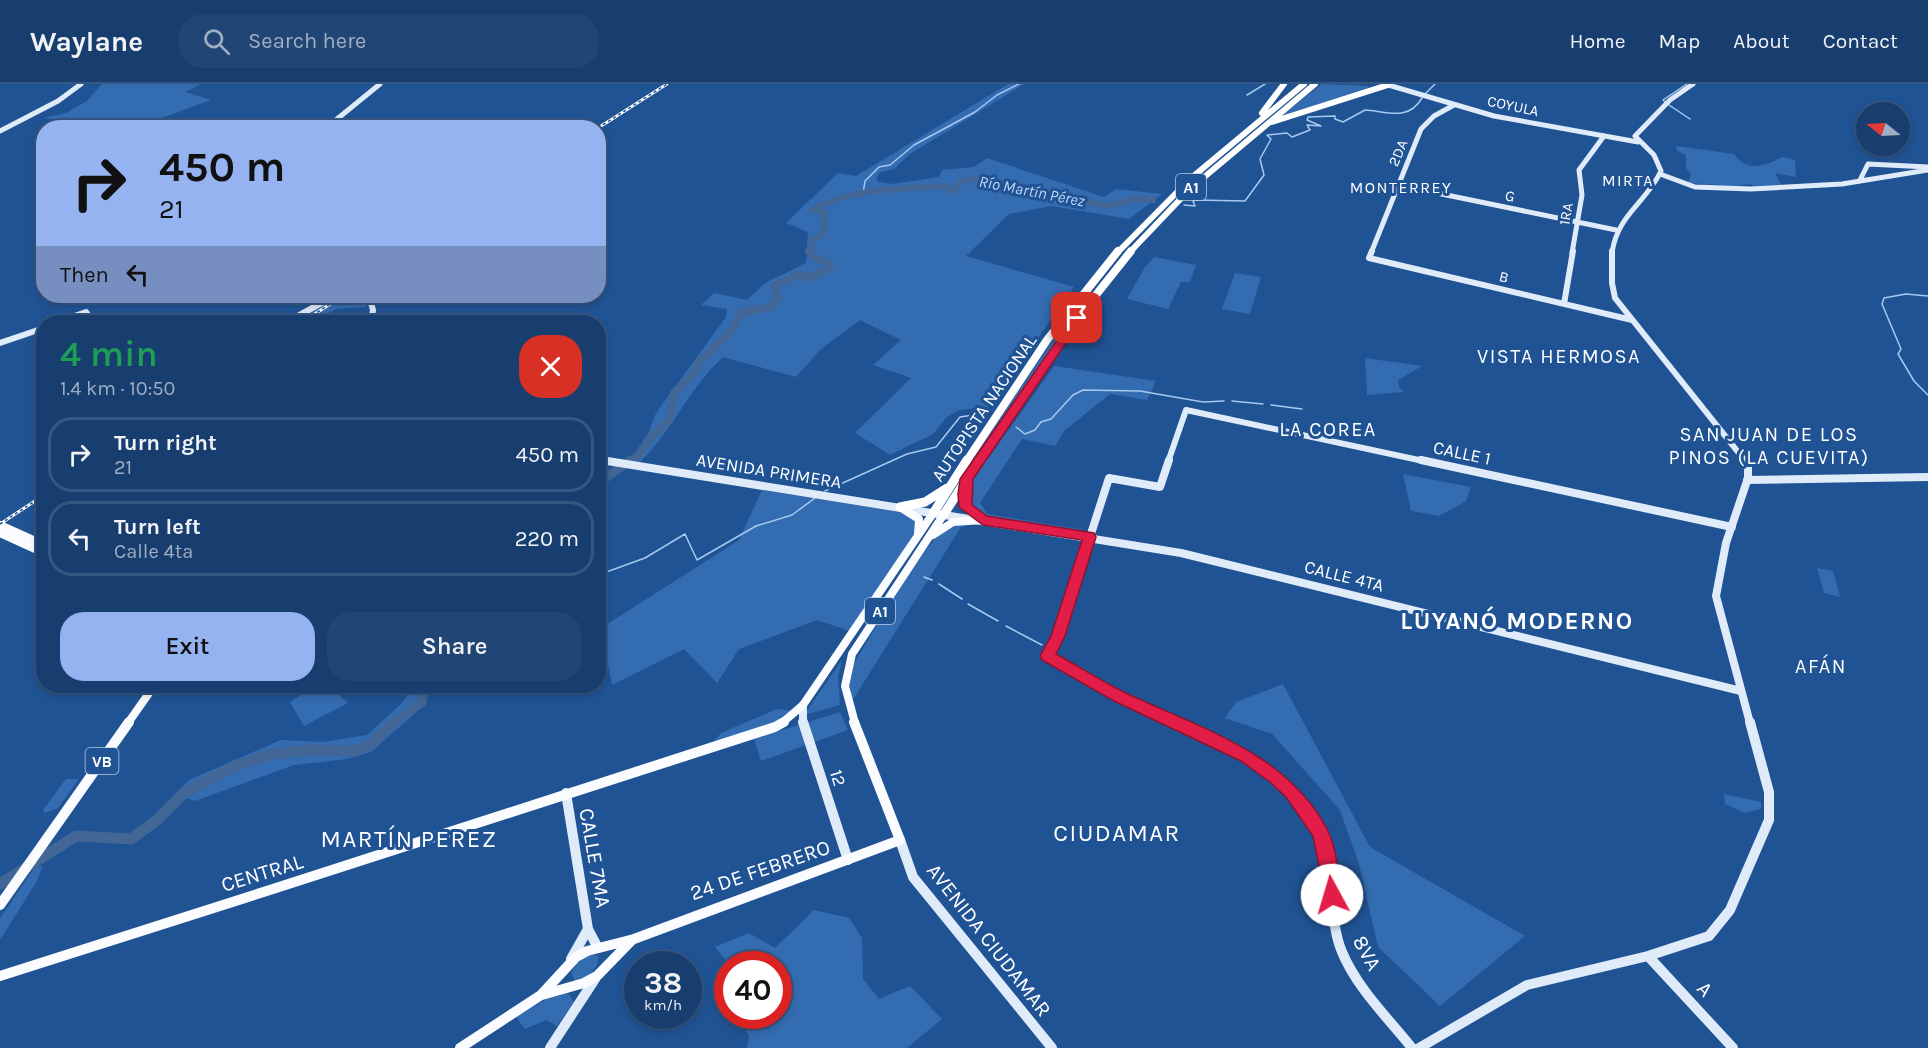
<!DOCTYPE html>
<html lang="en">
<head>
<meta charset="utf-8">
<style>
  body { margin:0; font-family:Karla,sans-serif; background:#214574; color:#f1f3f6; height:100vh; display:flex; flex-direction:column; font-size:22px; white-space:nowrap }
  * { box-sizing:border-box; margin:0 }
  p { font-size:20px; color:#9faec3 }
  .icon { flex:none; width:33px; height:33px; fill:none; stroke:currentColor; stroke-width:2; stroke-linecap:round; stroke-linejoin:round }
  .map { position:relative; flex:1; overflow:hidden }
  .details { position:absolute; left:36px; top:231px; width:570px; height:378px; display:flex; flex-direction:column; background:#183e6f; border-radius:24px; box-shadow:0 3px 9px #0003,0 0 0 2px #365782 }
  .details>* { flex:none }
  .top-card { position:absolute; left:36px; top:36px; width:570px; height:183px; border-radius:24px; box-shadow:0 3px 9px #0003,0 0 0 2px #365782; background:#95b2f1; color:#111; overflow:hidden }
  .needle { width:39px; rotate:288deg }
  .buttons { position:absolute; left:1856px; top:18px; display:grid; gap:12px }
  .buttons a { display:grid; place-items:center; width:54px; height:54px; border-radius:50%; background:#183e6f; box-shadow:0 3px 9px #0003,0 0 0 2px #365782; font-size:30px }
  .speed { position:absolute; left:624px; top:867px; display:flex; gap:12px; font-size:30px; font-weight:700; text-align:center }
  .speed>* { display:grid; place-content:center; width:78px; height:78px; border-radius:50%; background:#183e6f; box-shadow:0 3px 9px #0003,0 0 0 2px #365782; line-height:1 }
  .speed small { font-size:15px; font-weight:400 }
  .speed .limit { border:9px solid #d22; background:#fff; color:#111 }
  .pin { position:absolute; display:grid; place-items:center; width:51px; height:51px; color:#fff; margin:-26px; border-radius:12px; box-shadow:0 3px 9px #0006 }
  .me { position:absolute; width:66px; margin:-33px; rotate:354deg; stroke-linejoin:round; filter:drop-shadow(0 0 4px #0008) }
  .turn { display:flex; align-items:center; gap:21px; height:126px; padding:0 24px; font-size:27px }
  .turn .icon { width:78px; height:78px; stroke-width:2.5 }
  .turn b { display:block; font-size:42px; line-height:51px }
  .then { display:flex; align-items:center; height:57px; padding:0 24px; background:#0003; gap:12px; font-size:22px }
  .round { display:grid; place-items:center; flex:none; width:63px; height:63px; border-radius:24px; background:#214574 }
  .overview { display:flex; align-items:center; justify-content:space-between; height:102px; padding:0 24px }
  h1 { font-size:36px; font-weight:600; line-height:45px; color:#1e9e55 }
  .cta { display:flex; gap:12px; margin-top:auto; padding:12px 24px }
  .cta a { flex:1; height:69px; border-radius:24px; background:#95b2f1; color:#111; font-size:24px; font-weight:600; line-height:69px; text-align:center }
  .cta a+a { background:#214574; color:#f1f3f6 }
  ul { padding:0; list-style:none }
  li { display:flex; align-items:center; gap:18px; height:75px; margin:0 12px 9px; padding:0 12px; border:3px solid #365782; border-radius:24px }
  li div { flex:1 }
  li b { display:block; font-size:22px }
  li em { font-style:normal }
  header { display:flex; align-items:center; gap:36px; box-sizing:border-box; height:84px; padding:0 30px; background:#183e6f; border-bottom:2px solid #365782 }
  header strong { font-size:28px }
  nav { display:flex; gap:33px; margin-inline-start:auto; font-size:21px }
  .search { width:420px; height:54px; background:#214574; display:flex; align-items:center; gap:15px; box-sizing:border-box; padding:0 21px; border-radius:24px; color:#9faec3; font-size:22px }
  .map>svg:first-child { display:block }
  .green { fill:#346cb1 }
  .lines { fill:none; stroke-linecap:round; stroke-linejoin:round }
  .stream { stroke:#a7c8ef; stroke-width:1.5 }
  .river-far3 { stroke:#426695; stroke-width:6 }
  .river-far2 { stroke:#426695; stroke-width:8 }
  .river-far1 { stroke:#426695; stroke-width:9 }
  .river { stroke:#426695; stroke-width:11 }
  .secondary-far3 { stroke:#e0ebfa; stroke-width:5 }
  .secondary-far2 { stroke:#e0ebfa; stroke-width:6 }
  .secondary-far1 { stroke:#e0ebfa; stroke-width:8 }
  .secondary { stroke:#e0ebfa; stroke-width:10 }
  .primary-far1 { stroke:#fafcff; stroke-width:8 }
  .primary { stroke:#fafcff; stroke-width:10 }
  .highway-far2 { stroke:#fff; stroke-width:6 }
  .highway-far1 { stroke:#fff; stroke-width:8 }
  .highway { stroke:#fff; stroke-width:9 }
  .rail-casing { stroke:#fff; stroke-width:3 }
  .rail { stroke:#205394; stroke-width:1.5; stroke-dasharray:3; stroke-linecap:butt }
  .route { fill:#e11d48; stroke:#92132f; stroke-width:1.5 }
  .labels { text-anchor:middle; dominant-baseline:central; stroke-width:6; stroke-linejoin:round; paint-order:stroke }
  .far-street-label { font-size:15px; fill:#fff; stroke:#205394 }
  .far-neighbourhood-label { font-size:16px; letter-spacing:1.5px; fill:#fff; stroke:#205394 }
  .shield { fill:#205394; stroke:#bccbdf; stroke-width:1.5 }
  .shield-label { font-size:16px; font-weight:bold; fill:#fff }
  .far-water-label { font-size:16px; font-style:italic; fill:#bfd8f5; stroke:#205394 }
  .street-label { font-size:18px; fill:#fff; stroke:#205394 }
  .neighbourhood-label { font-size:20px; letter-spacing:1.5px; fill:#fff; stroke:#205394 }
  .near-street-label { font-size:21px; fill:#fff; stroke:#205394 }
  .district-label { font-size:24px; font-weight:bold; letter-spacing:1.5px; fill:#fff; stroke:#205394 }
  .near-neighbourhood-label { font-size:24px; letter-spacing:1.5px; fill:#fff; stroke:#205394 }
</style>
</head>
<body>
<header>
<strong>Waylane</strong>
<div class="search"><svg class="icon" aria-label="search" viewBox="0 0 24 24"><circle cx="10" cy="10" r="6"/><path d="M15 15l6 6"/></svg>Search here</div>
<nav><a>Home</a><a>Map</a><a>About</a><a>Contact</a></nav>
</header>
<div class="map">
<svg width="1928" height="964" viewBox="0 0 1928 964">
  <rect width="100%" height="100%" fill="#205394"/>
  <path class="green" d="M102 0H201L185 8 211 16 137 43H61L66 36 44 34 66 29 87 17Z
    M1008 0H1024L910 70 894 85 880 88 876 94 878 98 892 100 939 93 942 86 974 83 987 74 1104 113 1116 105 1162 110 1129 135 1051 122 1009 130 966 172 1074 203 989 323 959 326 947 333 933 350 890 371 855 349 911 294 873 281 901 256 860 236 821 265 796 293 723 273C688 305 671 350 636 382L656 329 726 233 727 225 701 221 714 209 747 216 765 199 806 179 808 148 786 139 838 89 856 92Z
    M1322 0 1369 2 1366 5 1279 34Z
    M1676 62 1734 70C1747 89 1766 82 1782 73L1795 76 1796 93 1775 89 1781 101 1754 103 1751 100 1735 102 1688 99 1691 91 1686 84V71L1677 67Z
    M1119 172 1072 232 968 387H965L1070 231Z
    M1154 173 1196 181 1190 198H1181L1168 225 1127 215 1145 183Z
    M1235 189 1261 193 1250 230 1222 225Z
    M337 212H345L366 220V223L336 225 321 233 308 229Z
    M1365 274 1422 282 1398 296 1399 303 1404 308 1367 311Z
    M1054 282 1156 297 1147 316 1110 310 1064 347 1055 362 1022 355 980 419 988 430 1084 446 1082 449 996 436 969 423 970 400Z
    M1403 390 1471 403 1466 417 1439 432 1411 427Z
    M762 406 907 429 914 436 915 449 850 547 817 536 739 565 717 599 684 565 612 601 601 544 739 456Z
    M982 437 961 443 852 617 847 592C861 568 930 448 950 441 959 438 972 438 982 437Z
    M1817 484 1833 487 1840 513 1824 509Z
    M842 576 838 593 840 621 804 631Z
    M1283 600 1370 763 1525 852 1440 922 1378 863 1359 780 1340 726 1272 650 1225 634 1236 618Z
    M314 602H329L348 619 304 642 290 618Z
    M413 602H431V606L413 631 371 668 347 675 294 681 195 717 175 710 189 696 281 656 323 658 367 651 401 620Z
    M777 625 793 627 768 642 713 658 721 649Z
    M840 628 848 646 761 677 754 655Z
    M66 695H79L58 724 45 729 43 726Z
    M1724 710 1761 718V725L1745 729 1725 720Z
    M43 782 37 797 0 856V834L35 783Z
    M814 826 849 834 862 854 863 895 879 915 910 902 942 935 907 964H747L749 952 737 932H778V880H729L715 863 749 849 775 864Z
    M589 870 599 872C597 887 588 893 575 897L571 889 576 880Z
    M568 909 574 918 557 942 546 936 525 945 516 933 547 915Z"/>
  <g class="lines">
    <path class="stream" d="M1425 10 1435 0
      M1247 11 1265 0
      M1665 18 1663 16 1687 0
      M1669 21 1690 35
      M863 110 865 97 879 83 890 81 914 61 975 28 997 11 1019 0
      M1184 121 1195 122 1193 117 1196 116 1245 117 1264 91 1260 75 1271 55 1267 51 1287 49 1292 53 1310 46 1307 41 1321 42 1307 36 1308 33 1335 32V35L1343 38 1365 26C1386 27 1408 38 1422 14
      M1928 212 1906 210 1884 214 1882 220 1901 265 1898 270 1914 297 1928 311
      M1232 317 1263 320
      M1271 321 1302 325
      M1016 343 1025 350 1035 346 1041 338 1051 335 1073 311 1083 306 1140 307 1203 318 1224 317
      M825 407 907 370 936 363 960 333 980 330
      M598 491 645 474 685 450 697 476 756 442 792 431 815 414
      M924 493 932 496
      M939 500 962 515
      M968 520 998 537
      M1006 542 1042 561"/>
    <path class="river-far3" d="M810 169 812 156 824 150 825 129 812 126C849 104 903 105 945 102L949 107 954 106 960 98 972 94 1108 122 1133 115 1153 116"/>
    <path class="river-far2" d="M629 378 638 372 649 355 670 335 674 309 693 291 699 278 731 248 740 229 770 223 778 215 774 202 799 190 810 194 830 184 829 179 814 174 809 167"/>
    <path class="river-far1" d="M598 399 631 376
      M393 639 422 618 425 602"/>
    <path class="river" d="M0 800 76 752 131 755 157 736 184 709 234 682 274 670 308 666 355 667 370 661 394 638"/>
    <path class="secondary-far3" d="M1385 0 1494 32 1638 58
      M326 44 380 0
      M0 47 58 17 81 0
      M1660 90 1695 103 1751 105 1842 100 1928 86
      M1860 96 1868 80 1928 83
      M1398 101 1616 146
      M1371 169 1421 45 1434 32 1454 21
      M1572 169 1582 111 1579 86 1604 52
      M1612 169C1617 131 1646 119 1661 87L1654 71 1635 52 1670 16 1693 0"/>
    <path class="secondary-far2" d="M1372 167 1369 174 1632 236
      M1612 167V199L1615 214 1746 378
      M369 212 373 226 371 238
      M1564 220 1573 167
      M57 238 86 228 93 238
      M287 238 334 212
      M0 259 44 244
      M598 376 611 378
      M1168 378 1186 326 1428 378"/>
    <path class="secondary-far1" d="M601 376 1181 469 1741 607
      M1169 376 1160 403 1109 394 1058 552 1048 572 1119 613 1175 639
      M1421 376 1732 443
      M1744 376 1748 381V394L1726 459 1716 512 1750 639
      M1747 396 1928 393
      M803 621V639"/>
    <path class="secondary" d="M803 638 848 776
      M1172 638C1238 668 1312 698 1328 778 1334 808 1330 839 1342 868 1357 904 1388 934 1412 964
      M566 709 588 845 598 864
      M900 756 913 793 1052 964
      M1648 872 1733 964
      M571 875 588 845
      M550 964 595 895
      M1419 964 1527 901 1648 872 1709 852 1730 826 1769 736V708L1750 638"/>
    <path class="primary-far1" d="M900 423 919 435 918 450
      M0 441 44 461
      M0 449 44 469
      M933 451 953 438 983 436
      M128 639 154 602
      M782 639 803 621 934 428
      M855 639 845 602 852 570 944 430"/>
    <path class="primary" d="M0 821 129 638
      M0 892C259 811 516 725 775 643L784 638
      M542 911 584 899 597 892 633 855
      M460 964 541 911 576 873 587 867 634 855 900 756 854 638"/>
    <path class="highway-far2" d="M1262 29 1284 0
      M1272 38 1388 1
      M1117 169 1190 95 1304 0
      M1129 169 1190 105 1315 0"/>
    <path class="highway-far1" d="M966 378 1047 256 1118 167
      M978 378 1068 246 1131 167"/>
    <path class="highway" d="M966 400V423L983 436
      M900 423 925 418 947 404
      M934 428 967 376
      M944 430 979 376"/>
    <defs>
      <path id="rail" d="M598 44 667 0
        M302 238 343 212
        M0 440 44 411"/>
    </defs>
    <use href="#rail" class="rail-casing"/>
    <use href="#rail" class="rail"/>
  </g>
  <path class="route" d="M1074 232 1083 234 973 395 972 421 987 432 1094 449 1096 453 1065 552 1056 570C1080 583 1103 598 1128 610 1200 644 1287 669 1327 745 1337 765 1338 789 1341 811L1338 817 1332 819 1326 817 1313 752 1286 713 1270 698 1241 677 1114 617 1042 576 1040 572 1051 552 1082 456 983 441 959 423 958 410 960 395Z"/>
  <g class="labels">
    <g class="far-street-label">
      <text transform="translate(1513 22) rotate(12)">COYULA</text>
      <text transform="translate(1398 69) rotate(-67)">2DA</text>
      <text transform="translate(1510 112) rotate(12)">G</text>
      <text transform="translate(1566 130) rotate(-80)">1RA</text>
      <text transform="translate(1504 193) rotate(13)">B</text>
    </g>
    <g class="far-neighbourhood-label">
      <text x="1628" y="96">MIRTA</text>
      <text x="1401" y="103">MONTERREY</text>
    </g>
    <g class="shield">
      <rect x="1176" y="90" width="30" height="26" rx="4.5"/>
      <rect x="865" y="514" width="30" height="26" rx="4.5"/>
      <rect x="85.5" y="664" width="33" height="26" rx="4.5"/>
    </g>
    <g class="shield-label">
      <text x="1191" y="103">A1</text>
      <text x="880" y="527">A1</text>
      <text x="102" y="677">VB</text>
    </g>
    <g class="far-water-label">
      <text transform="translate(1032 107) rotate(11)">Río Martín Pérez</text>
    </g>
    <g class="street-label">
      <text transform="translate(984 324) rotate(-56)">AUTOPISTA NACIONAL</text>
      <text transform="translate(1462 369) rotate(12)">CALLE 1</text>
      <text transform="translate(769 387) rotate(9)">AVENIDA PRIMERA</text>
      <text transform="translate(1344 492) rotate(14)">CALLE 4TA</text>
      <text transform="translate(838 694) rotate(73)">12</text>
    </g>
    <g class="neighbourhood-label">
      <text x="1559" y="272">VISTA HERMOSA</text>
      <text x="1328" y="345">LA COREA</text>
      <text x="1769" y="350">SAN JUAN DE LOS<tspan x="1769" dy="23">PINOS (LA CUEVITA)</tspan></text>
      <text x="1821" y="582">AFÁN</text>
    </g>
    <g class="near-street-label">
      <text transform="translate(595 774) rotate(80)">CALLE 7MA</text>
      <text transform="translate(760 786) rotate(-19)">24 DE FEBRERO</text>
      <text transform="translate(262 789) rotate(-17)">CENTRAL</text>
      <text transform="translate(989 856) rotate(52)">AVENIDA CIUDAMAR</text>
      <text transform="translate(1367 869) rotate(61)">8VA</text>
      <text transform="translate(1705 905) rotate(47)">A</text>
    </g>
    <g class="district-label">
      <text x="1517" y="537">LUYANÓ MODERNO</text>
    </g>
    <g class="near-neighbourhood-label">
      <text x="1117" y="749">CIUDAMAR</text>
      <text x="409" y="755">MARTÍN PEREZ</text>
    </g>
  </g>
</svg>
<div class="buttons">
<a><svg class="needle" viewBox="-14 -14 28 28"><path d="M0-13l5 13h-10z" fill="#e53935"/><path d="M0 13l5-13h-10z" fill="#9faec3"/></svg></a>
</div>
<div class="speed"><div>38<small>km/h</small></div><div class="limit">40</div></div>
<div class="pin" style="left:1077px;top:234px;background:#d93025"><svg class="icon" aria-label="arrive" viewBox="0 0 24 24"><path d="M6 21V4h12l-3 4 3 4H6"/></svg></div>
<svg class="me" style="left:1332px;top:811px" viewBox="-20 -20 40 40"><circle r="19" fill="#fff"/><path d="M0-13L10 11 0 6-10 11z" fill="#e11d48"/></svg>
<div class="top-card">
<div class="turn"><svg class="icon" aria-label="right" viewBox="0 0 24 24"><path d="M7 20v-9h11M14 6l5 5-5 5"/></svg><div><b>450 m</b>21</div></div>
<div class="then">Then<svg class="icon" aria-label="left" viewBox="0 0 24 24"><path d="M17 20v-9H6M10 6l-5 5 5 5"/></svg></div>
</div>
<section class="details">
<div class="overview"><div><h1>4 min</h1><p>1.4 km · 10:50</p></div><a class="round" style="background:#d93025;color:#fff"><svg class="icon" aria-label="close" viewBox="0 0 24 24"><path d="M6 6l12 12M18 6L6 18"/></svg></a></div>
<ul>
<li><svg class="icon" aria-label="right" viewBox="0 0 24 24"><path d="M7 20v-9h11M14 6l5 5-5 5"/></svg><div><b>Turn right</b><p>21</p></div><em>450 m</em></li>
<li><svg class="icon" aria-label="left" viewBox="0 0 24 24"><path d="M17 20v-9H6M10 6l-5 5 5 5"/></svg><div><b>Turn left</b><p>Calle 4ta</p></div><em>220 m</em></li>
</ul>
<div class="cta"><a>Exit</a><a>Share</a></div>
</section>
</div>
</body>
</html>
